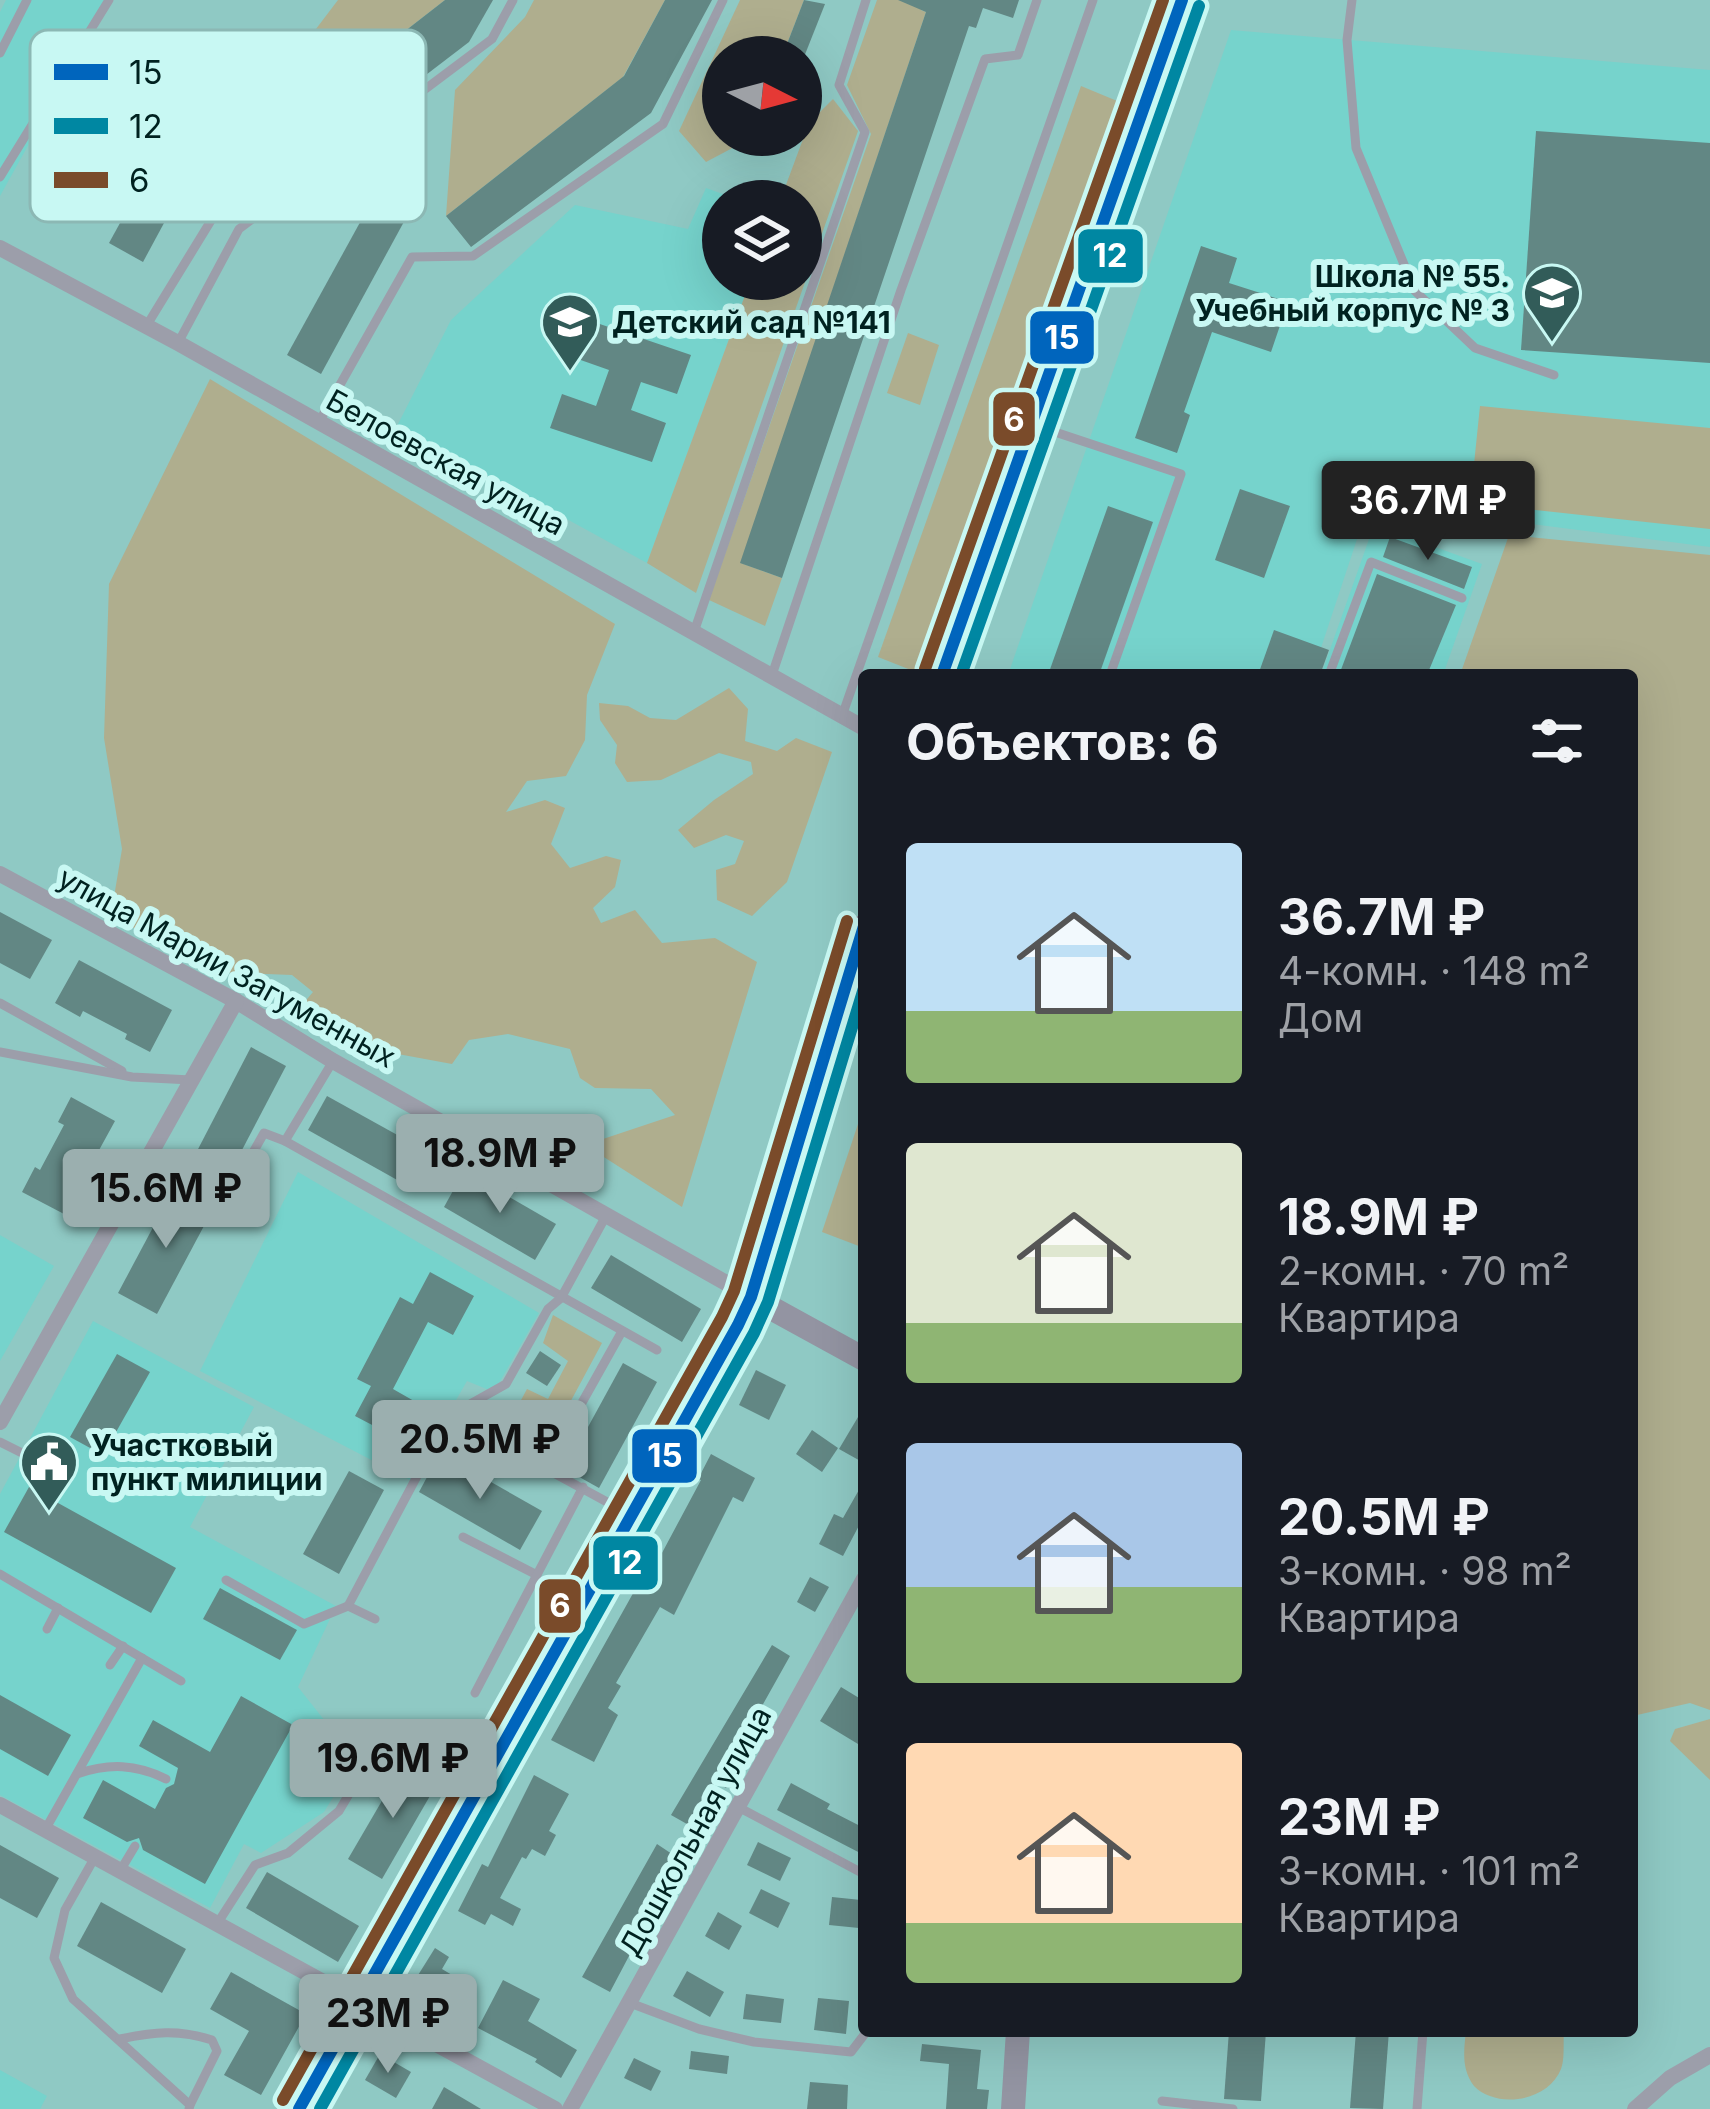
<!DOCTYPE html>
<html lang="ru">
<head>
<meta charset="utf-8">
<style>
	body { margin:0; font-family:Inter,sans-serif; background:#242831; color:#f1f3f6; height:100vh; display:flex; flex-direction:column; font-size:45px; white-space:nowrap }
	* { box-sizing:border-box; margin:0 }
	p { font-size:39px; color:#9ea1a6 }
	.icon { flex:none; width:66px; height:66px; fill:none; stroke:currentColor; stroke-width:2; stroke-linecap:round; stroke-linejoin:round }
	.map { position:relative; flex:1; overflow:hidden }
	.drawer { position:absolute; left:858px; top:669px; width:780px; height:1368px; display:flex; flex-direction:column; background:#171b24; border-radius:12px; box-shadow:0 12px 48px #0002 }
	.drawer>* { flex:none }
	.needle { width:78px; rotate:96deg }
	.fabs { position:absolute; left:702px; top:36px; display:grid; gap:24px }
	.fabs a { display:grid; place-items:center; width:120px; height:120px; border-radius:50%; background:#171b24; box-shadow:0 12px 48px #0002; font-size:60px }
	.price { position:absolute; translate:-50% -102px; padding:0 27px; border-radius:12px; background:#9bafaf; color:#111; font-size:39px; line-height:78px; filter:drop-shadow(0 3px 6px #0008) }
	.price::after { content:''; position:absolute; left:50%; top:72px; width:36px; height:27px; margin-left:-18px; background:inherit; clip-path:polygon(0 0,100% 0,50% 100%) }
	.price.active { background:#222; color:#fff }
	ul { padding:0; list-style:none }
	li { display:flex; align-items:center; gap:36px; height:300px; padding:0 48px }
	li span { display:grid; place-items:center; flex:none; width:336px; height:240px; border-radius:12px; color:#555 }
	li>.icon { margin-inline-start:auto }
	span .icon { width:144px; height:144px; fill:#fffc; stroke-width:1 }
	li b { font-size:51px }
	h2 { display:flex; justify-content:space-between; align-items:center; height:144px; padding:0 48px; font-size:51px }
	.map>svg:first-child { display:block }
</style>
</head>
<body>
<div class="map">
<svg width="1710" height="2109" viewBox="0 0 1710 2109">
	<rect width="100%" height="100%" fill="#8fc9c4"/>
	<g fill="#76d3cc">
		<polygon points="6,0 109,0 0,196 0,12"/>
		<polygon points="1231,30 1710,70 1710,547 1369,503 1312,675 1008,675"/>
		<polygon points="706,188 742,201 723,201 723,279 751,279 647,563 397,426 451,320 575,205 688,229"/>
		<polygon points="1374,525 1482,564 1443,675 1321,675"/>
		<polygon points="298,1172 539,1313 494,1392 467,1381 410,1480 200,1371"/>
		<polygon points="0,1235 54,1266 0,1361"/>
		<polygon points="93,1321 254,1407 190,1527 336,1606 298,1687 356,1760 324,1812 261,1853 244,1844 210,1908 0,1795 0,1494"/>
		<polygon points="0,2070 47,2096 40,2109 0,2109"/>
	</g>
	<g fill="#afae8e">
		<polygon points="338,0 445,0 274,133 256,108"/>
		<polygon points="534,0 665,0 623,77 446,216 455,90 525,17"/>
		<polygon points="740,0 804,0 782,57 723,57 723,135 757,135 706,162 679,131"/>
		<polygon points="877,0 925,0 921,10 926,12 741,563 782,578 765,626 709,600 871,134 847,85"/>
		<polygon points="1081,86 1122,103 921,674 878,657"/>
		<polygon points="833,99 858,131 696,593 647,563 751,279 801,279 801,201 780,201 809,123"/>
		<polygon points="908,333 939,345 920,405 887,393"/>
		<polygon points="210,379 615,624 587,695 585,740 566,776 527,781 506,812 545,800 565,808 551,844 570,868 606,856 621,860 615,887 593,908 601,923 635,910 662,943 715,938 757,962 682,1207 585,1145 675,1115 651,1089 595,1088 580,1078 570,1049 508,1034 469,1040 452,1064 349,1045 292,1017 313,992 292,975 211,972 111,915 122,849 104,738 109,584"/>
		<polygon points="1480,406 1710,428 1710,529 1470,503"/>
		<polygon points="1509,535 1710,555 1710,1710 1690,1703 1637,1715 1632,1708 1632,675 1460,675"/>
		<polygon points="729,688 748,709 745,741 777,751 796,738 832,752 787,882 752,916 717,900 716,870 735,864 744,841 726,835 694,848 678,830 714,800 753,774 751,762 719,753 661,780 627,782 615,763 617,745 600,720 599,703 628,706 650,718 676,720"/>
		<polygon points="864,1106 864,1248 822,1232"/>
		<polygon points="553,1315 602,1343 545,1449 506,1428 527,1389 548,1399 568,1361 543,1343"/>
		<polygon points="1710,1719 1710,1780 1670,1741 1675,1729"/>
		<path d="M1466,2031h98c-1,11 1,28 -3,38 -13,33 -65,40 -87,17 -13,-17 -10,-36 -8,-55z"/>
	</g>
	<g fill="#628784">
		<polygon points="445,0 493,0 469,42 303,169 274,133"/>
		<polygon points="665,0 712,0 651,113 471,247 446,216 624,76"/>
		<polygon points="804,0 825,4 804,57 782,57"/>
		<polygon points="898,0 1019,0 1013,18 983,8 976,28 969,26 782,578 740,563 926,12"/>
		<polygon points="207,65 239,84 143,262 109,243"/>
		<polygon points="1536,131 1710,143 1710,363 1521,350"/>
		<polygon points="385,177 418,196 321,374 287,355"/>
		<polygon points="1201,246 1237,258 1229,283 1288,302 1271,352 1212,332 1184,412 1190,415 1177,453 1135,438"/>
		<polygon points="588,320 691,355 677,394 641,382 631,410 666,423 652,462 550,428 562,394 596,406 609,370 575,358"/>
		<polygon points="1240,489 1290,506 1264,578 1215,560"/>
		<polygon points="1108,506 1153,522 1099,675 1048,675"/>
		<polygon points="1390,537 1472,567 1464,589 1383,557"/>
		<polygon points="1377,574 1456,605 1427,675 1339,675"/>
		<polygon points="1274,630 1329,650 1320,675 1258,675"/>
		<polygon points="0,912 52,940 30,979 0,963"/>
		<polygon points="79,960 172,1010 150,1052 125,1039 127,1034 83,1011 80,1017 55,1003"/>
		<polygon points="251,1047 286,1066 231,1171 196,1153"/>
		<polygon points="327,1096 419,1147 399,1181 308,1130"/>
		<polygon points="71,1097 115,1121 64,1214 22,1192 35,1167 40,1170 64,1125 58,1122"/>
		<polygon points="464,1171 556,1224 535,1260 444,1207"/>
		<polygon points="174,1188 213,1209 157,1314 118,1293"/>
		<polygon points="611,1255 701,1309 682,1342 591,1288"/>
		<polygon points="430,1272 474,1296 453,1335 428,1322 393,1389 414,1401 395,1437 355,1416 371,1386 357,1379 400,1297 413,1304"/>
		<polygon points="540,1351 561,1365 547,1386 526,1373"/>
		<polygon points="117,1354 150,1372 103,1455 70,1437"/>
		<polygon points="623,1363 657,1382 599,1488 565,1469"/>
		<polygon points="756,1370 786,1385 769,1420 739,1405"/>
		<polygon points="864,1407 864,1463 839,1449"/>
		<polygon points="812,1430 838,1448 822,1472 796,1454"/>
		<polygon points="440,1453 542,1511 520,1550 419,1492"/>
		<polygon points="711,1454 755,1478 743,1502 733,1497 674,1615 660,1607 616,1683 621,1686 608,1708 618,1715 594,1762 551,1740 650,1563 655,1566 701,1480 698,1479"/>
		<polygon points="349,1471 384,1490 339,1574 303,1554"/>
		<polygon points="864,1481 864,1516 843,1556 819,1544 834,1514 843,1518"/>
		<polygon points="29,1487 176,1568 151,1613 4,1532"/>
		<polygon points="810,1577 829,1587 815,1612 797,1602"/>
		<polygon points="220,1588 297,1630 280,1660 203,1619"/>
		<polygon points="772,1645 790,1656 758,1713 769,1720 726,1788 717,1782 694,1828 671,1815"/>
		<polygon points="841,1687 864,1701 864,1734 858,1744 820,1721"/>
		<polygon points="0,1695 71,1735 48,1776 0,1749"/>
		<polygon points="241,1696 293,1725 205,1884 143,1850 139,1838 127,1842 83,1818 103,1780 155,1809 166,1788 174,1784 178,1768 139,1746 153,1720 210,1752"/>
		<polygon points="404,1763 438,1782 382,1879 348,1859"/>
		<polygon points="534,1775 569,1794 549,1831 556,1835 545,1856 532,1849 526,1859 522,1857 500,1898 521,1909 513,1926 491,1914 485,1925 458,1911 482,1864 488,1867"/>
		<polygon points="791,1783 830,1804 827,1809 864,1828 864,1855 777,1810"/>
		<polygon points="758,1842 791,1858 780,1881 747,1865"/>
		<polygon points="657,1844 678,1858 651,1900 657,1903 610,1992 582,1977"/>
		<polygon points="0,1845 59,1878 37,1918 0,1898"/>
		<polygon points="267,1872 359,1926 338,1962 246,1908"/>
		<polygon points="761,1889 790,1903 778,1928 749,1913"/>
		<polygon points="832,1897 861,1900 859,1928 829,1925"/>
		<polygon points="101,1902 186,1949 162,1993 77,1946"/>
		<polygon points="718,1912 742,1926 729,1950 705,1936"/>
		<polygon points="435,1948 449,1957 442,1969 462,1981 445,2010 410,1988"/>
		<polygon points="687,1971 724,1992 710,2017 673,1996"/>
		<polygon points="231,1972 306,2014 261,2095 224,2075 249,2031 210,2009"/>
		<polygon points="503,1980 540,1999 528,2021 577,2050 561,2078 535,2062 537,2059 478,2028"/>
		<polygon points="746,1994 784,1999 781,2023 743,2019"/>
		<polygon points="818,1998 849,2001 846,2034 814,2030"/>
		<polygon points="1229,2031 1266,2031 1261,2101 1224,2099"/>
		<polygon points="1356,2031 1389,2031 1383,2109 1350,2108"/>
		<polygon points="922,2044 981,2050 977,2089 989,2090 987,2109 946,2109 949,2064 920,2061"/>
		<polygon points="691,2051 729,2056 727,2074 689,2069"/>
		<polygon points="380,2054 411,2072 396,2098 365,2080"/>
		<polygon points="634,2058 661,2071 651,2091 624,2078"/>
		<polygon points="810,2082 848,2085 847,2109 807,2109"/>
		<polygon points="444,2087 481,2109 432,2109"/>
	</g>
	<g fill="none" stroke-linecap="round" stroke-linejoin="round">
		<g stroke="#9c9eaa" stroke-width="9">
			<polyline points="1352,0 1347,40 1356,148 1415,291 1475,348 1554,375"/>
			<polyline points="0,53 27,0"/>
			<polyline points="0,177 109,0"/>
			<polyline points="147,325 234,183 302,183"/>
			<polyline points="178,343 239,229 492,39 513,0"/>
			<polyline points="319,422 412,257 473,256 663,124 723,0"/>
			<polyline points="1034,425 1181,474 1110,675"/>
			<polyline points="694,632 865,132 839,85 866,0"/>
			<polyline points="772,675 901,290 985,59 1018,55 1037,0"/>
			<polyline points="1329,675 1371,562 1462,598"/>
			<polyline points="842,716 1093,0"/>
			<polyline points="0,1003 122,1071"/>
			<polyline points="0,1052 132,1077 191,1080"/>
			<polyline points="285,1141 657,1350"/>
			<polyline points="242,1172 264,1133 285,1141 333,1061"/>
			<polyline points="449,1416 506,1384 548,1309 561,1298 607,1214"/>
			<polyline points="0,1442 48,1466"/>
			<polyline points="546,1467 621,1333"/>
			<polyline points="463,1537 537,1575"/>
			<polyline points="0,1574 181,1681"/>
			<polyline points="226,1580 304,1624 348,1606"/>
			<polyline points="375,1619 348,1606 449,1416 631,1515"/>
			<polyline points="47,1629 58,1608"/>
			<polyline points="110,1665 123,1646"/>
			<polyline points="475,1693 583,1487"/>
			<path d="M77,1774c32,-11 59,-10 89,5"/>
			<polyline points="740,1808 864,1874"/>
			<polyline points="45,1830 142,1658"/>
			<polyline points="95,1857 65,1910 54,1958 73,1999 190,2105 189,2109"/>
			<polyline points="120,1871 135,1846"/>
			<polyline points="217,1924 255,1865 288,1853 339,1811 368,1762 400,1749 427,1749 484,1778"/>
			<polyline points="630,2003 699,2029 754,2042 851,2052 867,2031"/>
			<path d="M120,2039c34,-7 58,-10 92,1l5,11 -27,54"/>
			<polyline points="1162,2101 1233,2109"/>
			<polyline points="1417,2109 1423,2031"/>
		</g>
		<g stroke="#9c9eaa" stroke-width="16">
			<polyline points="0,248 178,343 864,728"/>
			<polyline points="0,874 236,1001 333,1061 751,1297"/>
			<polyline points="0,1422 236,1001"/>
			<polyline points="0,1805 555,2109"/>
			<polyline points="570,2109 864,1579"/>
			<polyline points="1635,2109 1670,2078 1710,2055"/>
		</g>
		<g stroke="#9394a2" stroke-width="24">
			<polyline points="942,675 1182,0"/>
			<polyline points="751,1297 864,1359"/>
			<polyline points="299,2109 738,1325 751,1297 864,926"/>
			<polyline points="1013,2109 1018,2031"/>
		</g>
		<defs>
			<g id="bus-1">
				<polyline points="942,675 1182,0"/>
				<polyline points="299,2109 738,1325 751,1297 864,926"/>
			</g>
			<g id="bus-2">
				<polyline points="961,675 1199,6"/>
				<polyline points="320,2109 754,1333 768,1302 864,988"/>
			</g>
			<g id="bus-3">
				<polyline points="925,669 1163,0"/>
				<polyline points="283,2100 722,1317 734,1291 847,921"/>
			</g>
		</defs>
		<use href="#bus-1" stroke="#c8f8f3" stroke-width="21"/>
		<use href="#bus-2" stroke="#c8f8f3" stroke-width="21"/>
		<use href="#bus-3" stroke="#c8f8f3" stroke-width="21"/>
		<use href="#bus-1" stroke="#0065bd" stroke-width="12"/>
		<use href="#bus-2" stroke="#0087a2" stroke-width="12"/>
		<use href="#bus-3" stroke="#7a4b2a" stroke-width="12"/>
	</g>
	<defs>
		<symbol id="school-pin" viewBox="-11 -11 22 30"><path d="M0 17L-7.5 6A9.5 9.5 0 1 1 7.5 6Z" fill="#325c59" stroke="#c8f8f3"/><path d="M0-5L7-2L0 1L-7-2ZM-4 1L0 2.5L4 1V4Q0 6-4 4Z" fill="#fff"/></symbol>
		<symbol id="civic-pin" viewBox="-11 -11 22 30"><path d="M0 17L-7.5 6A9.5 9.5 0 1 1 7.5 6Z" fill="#325c59" stroke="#c8f8f3"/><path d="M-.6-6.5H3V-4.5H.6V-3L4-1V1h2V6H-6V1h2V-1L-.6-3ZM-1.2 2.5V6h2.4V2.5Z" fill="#fff"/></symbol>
	</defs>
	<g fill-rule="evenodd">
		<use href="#school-pin" x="1519" y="260" width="66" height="90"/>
		<use href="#school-pin" x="537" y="289" width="66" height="90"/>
		<use href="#civic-pin" x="16" y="1429" width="66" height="90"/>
	</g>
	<g text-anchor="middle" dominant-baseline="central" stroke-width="12" stroke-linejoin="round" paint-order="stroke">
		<g font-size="30" font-weight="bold" fill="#002220" stroke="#c8f8f3" text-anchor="start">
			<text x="1510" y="276" text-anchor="end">Школа № 55.<tspan x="1510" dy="34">Учебный корпус № 3</tspan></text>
			<text x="612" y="322">Детский сад №141</text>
			<text x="91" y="1445">Участковый<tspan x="91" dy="34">пункт милиции</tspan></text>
		</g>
		<g font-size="30" fill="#002220" stroke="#c8f8f3">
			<text transform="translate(446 462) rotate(29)">Белоевская улица</text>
			<text transform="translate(227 967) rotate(29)">улица Марии Загуменных</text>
			<text transform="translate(695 1831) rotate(-61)">Дошкольная улица</text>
		</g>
	</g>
	<rect x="30" y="30" width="396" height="192" rx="18" fill="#c8f8f3" stroke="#8cb8b4" stroke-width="3"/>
	<rect x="54" y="64" width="54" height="16" fill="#0065bd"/>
	<rect x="54" y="118" width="54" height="16" fill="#0087a2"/>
	<rect x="54" y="172" width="54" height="16" fill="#7a4b2a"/>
	<g font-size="33" fill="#002220">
		<text x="129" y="84">15</text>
		<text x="129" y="138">12</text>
		<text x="129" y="192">6</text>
	</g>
	<g stroke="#c8f8f3" stroke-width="4.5">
		<rect x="1076" y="227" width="69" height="58" rx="12" fill="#0087a2"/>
		<rect x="1028" y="309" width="68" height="57" rx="12" fill="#0065bd"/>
		<rect x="991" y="390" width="46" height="58" rx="12" fill="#7a4b2a"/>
		<rect x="630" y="1427" width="69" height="58" rx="12" fill="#0065bd"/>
		<rect x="591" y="1534" width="69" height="58" rx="12" fill="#0087a2"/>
		<rect x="537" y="1577" width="46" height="58" rx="12" fill="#7a4b2a"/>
	</g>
	<g font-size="33" text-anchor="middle" font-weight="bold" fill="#fff">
		<text x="1110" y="267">12</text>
		<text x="1062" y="349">15</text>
		<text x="1014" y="431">6</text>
		<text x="665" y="1467">15</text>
		<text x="625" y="1574">12</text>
		<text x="560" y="1617">6</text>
	</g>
</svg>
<div class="fabs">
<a><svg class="needle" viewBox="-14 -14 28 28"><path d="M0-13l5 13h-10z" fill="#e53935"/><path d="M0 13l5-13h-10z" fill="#9ea1a6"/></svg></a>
<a><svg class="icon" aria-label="layers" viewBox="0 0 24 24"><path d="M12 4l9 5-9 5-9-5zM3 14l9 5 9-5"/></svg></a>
</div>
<b class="price active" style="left:1428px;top:563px">36.7M ₽</b>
<b class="price" style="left:500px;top:1216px">18.9M ₽</b>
<b class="price" style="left:166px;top:1251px">15.6M ₽</b>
<b class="price" style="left:480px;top:1502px">20.5M ₽</b>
<b class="price" style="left:393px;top:1821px">19.6M ₽</b>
<b class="price" style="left:388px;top:2076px">23M ₽</b>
<section class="drawer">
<h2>Объектов: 6<svg class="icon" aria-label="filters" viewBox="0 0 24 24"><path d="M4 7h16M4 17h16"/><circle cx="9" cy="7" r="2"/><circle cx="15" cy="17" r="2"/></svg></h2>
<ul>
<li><span style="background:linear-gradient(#bfe0f5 70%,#8fb573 0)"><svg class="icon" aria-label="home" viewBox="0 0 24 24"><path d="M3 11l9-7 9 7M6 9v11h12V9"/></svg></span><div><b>36.7M ₽</b><p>4-комн. · 148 m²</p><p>Дом</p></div></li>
<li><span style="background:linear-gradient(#dfe7d0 75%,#8fb573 0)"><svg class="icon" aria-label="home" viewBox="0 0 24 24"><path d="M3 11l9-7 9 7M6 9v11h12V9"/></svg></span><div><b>18.9M ₽</b><p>2-комн. · 70 m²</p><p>Квартира</p></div></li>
<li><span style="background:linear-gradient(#a9c7e8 60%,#8fb573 0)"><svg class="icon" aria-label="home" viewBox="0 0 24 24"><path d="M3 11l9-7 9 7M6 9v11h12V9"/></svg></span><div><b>20.5M ₽</b><p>3-комн. · 98 m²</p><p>Квартира</p></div></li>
<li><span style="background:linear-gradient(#ffd9b3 75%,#8fb573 0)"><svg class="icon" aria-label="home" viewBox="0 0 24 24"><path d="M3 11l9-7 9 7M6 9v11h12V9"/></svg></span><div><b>23M ₽</b><p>3-комн. · 101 m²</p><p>Квартира</p></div></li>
</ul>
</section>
</div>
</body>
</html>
